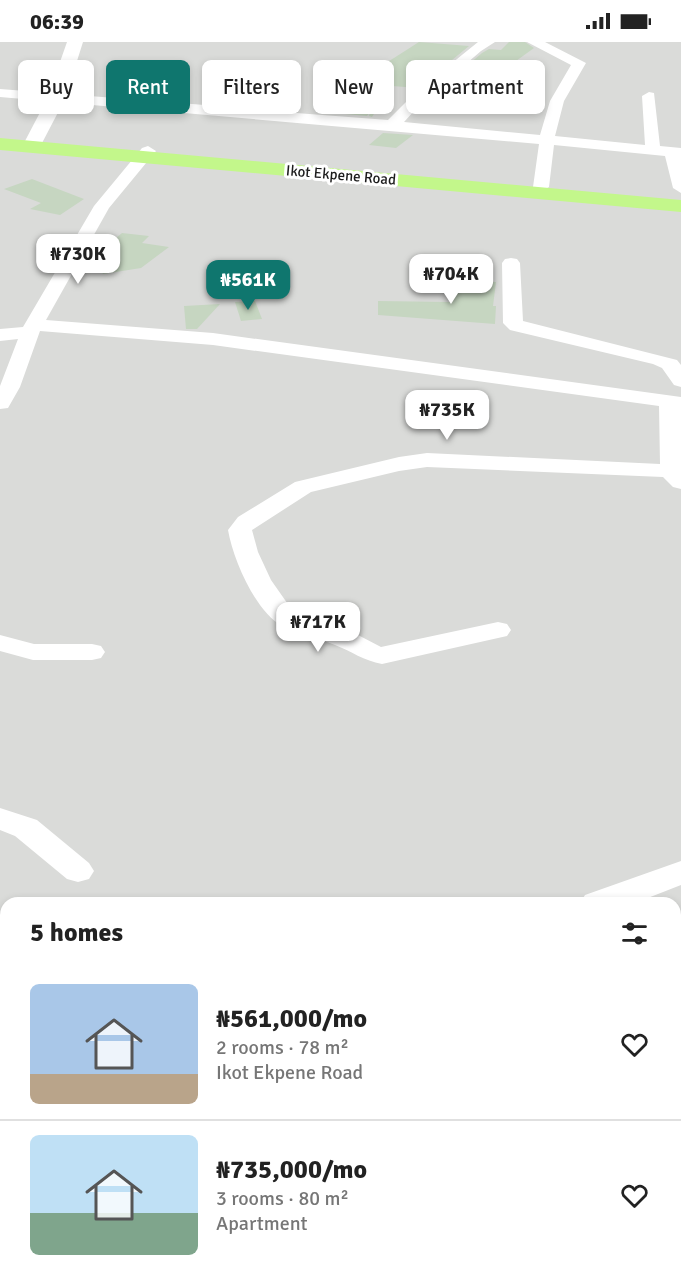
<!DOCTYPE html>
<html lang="en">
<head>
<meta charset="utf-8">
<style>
	body { margin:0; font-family:Signika,sans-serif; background:#f2f2f2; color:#222; height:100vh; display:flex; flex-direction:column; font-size:22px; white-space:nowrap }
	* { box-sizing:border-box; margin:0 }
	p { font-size:20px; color:#767676 }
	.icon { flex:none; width:33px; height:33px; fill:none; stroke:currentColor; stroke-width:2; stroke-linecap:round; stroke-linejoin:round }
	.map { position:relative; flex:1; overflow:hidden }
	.sheet { position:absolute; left:0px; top:855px; width:681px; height:384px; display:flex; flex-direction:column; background:#fff; border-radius:18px 18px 0 0; box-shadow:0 3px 9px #0003 }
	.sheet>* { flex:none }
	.guide { position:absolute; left:18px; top:18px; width:645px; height:54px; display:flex; gap:12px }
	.price { position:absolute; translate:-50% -51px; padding:0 14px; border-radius:12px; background:#fff; color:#222; font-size:20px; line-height:39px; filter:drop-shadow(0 2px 3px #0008) }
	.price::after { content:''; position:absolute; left:50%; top:36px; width:18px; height:14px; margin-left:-9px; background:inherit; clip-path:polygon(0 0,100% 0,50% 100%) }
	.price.on { background:#0f766e; color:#fff }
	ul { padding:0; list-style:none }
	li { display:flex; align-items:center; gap:18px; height:150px; padding:0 30px }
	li+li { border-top:2px solid #e0e0e0 }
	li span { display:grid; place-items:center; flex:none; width:168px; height:120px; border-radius:9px; color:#555 }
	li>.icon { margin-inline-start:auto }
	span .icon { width:72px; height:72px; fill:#fffc; stroke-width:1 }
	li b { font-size:26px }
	h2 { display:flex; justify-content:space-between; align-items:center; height:72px; padding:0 30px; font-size:26px }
	.tag { padding:0 21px; border-radius:9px; background:#fff; box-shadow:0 3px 9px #0003; font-size:21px; line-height:54px }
	.tag.on { background:#0f766e; color:#fff }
	.status { display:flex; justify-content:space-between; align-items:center; height:42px; padding:0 30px; background:#fff; direction:ltr }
	.status svg { height:16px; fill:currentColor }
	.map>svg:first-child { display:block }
</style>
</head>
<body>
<div class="status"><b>06:39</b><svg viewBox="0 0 49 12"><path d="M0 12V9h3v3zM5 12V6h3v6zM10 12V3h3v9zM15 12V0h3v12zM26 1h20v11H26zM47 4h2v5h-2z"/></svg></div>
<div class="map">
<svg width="681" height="1239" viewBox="0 0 681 1239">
	<rect width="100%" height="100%" fill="#e1efe1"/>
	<path fill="#dadbd9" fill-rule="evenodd" d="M0,0h681v1239h-681zM6,861h669v372h-669z"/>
	<g fill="#c6d6c1">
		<polygon points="419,0 469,4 418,46 392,44 372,75 369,74 370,70 367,74 345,72 347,70 340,69 359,45 377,42 383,23"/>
		<polygon points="509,0 525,0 534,6 484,42 480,42 484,70 457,68 459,46 462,43 443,44 482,11 489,7 501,8"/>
		<polygon points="383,91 413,93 396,106 369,103"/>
		<polygon points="32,137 84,157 60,173 30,167 41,161 4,147"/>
		<polygon points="122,191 149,194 142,201 169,205 141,226 103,232 94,215"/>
		<polygon points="459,238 496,240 493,264 496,264 495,282 378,273 378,259 450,260"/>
		<polygon points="255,259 262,277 241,279 235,260"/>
		<polygon points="220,262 197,287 186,287 184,264"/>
	</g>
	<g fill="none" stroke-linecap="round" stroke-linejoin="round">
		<g fill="#fff" fill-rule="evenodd">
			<polygon points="478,0 495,0 481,9 425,57 404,80 540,93 550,59 571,23 527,0 545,0 586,21 564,59 555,94 645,103 642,54 649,50 654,51 660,104 681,106 681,151 673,146 665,114 554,103 549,145 541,150 533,145 539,102 0,55 0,47 256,67 279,38 284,37 291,41 270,69 388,78 415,51"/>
			<path d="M148,104l8,5 -47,57 -63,112 167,13 468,64v92l-8,-2 -10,-10 -236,-10 -28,4 -88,21 -59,38 6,22 13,28 21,30 15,8 51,17 23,12 117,-25 9,2 4,6 -4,6 -125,28c-18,-3 -31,-13 -47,-19 -17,-7 -37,-10 -53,-19 -27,-15 -49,-67 -54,-96l10,-13 57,-35 104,-25 28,-4 233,11 -1,-58 -446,-61 -173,-14 -20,56 -12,21 -8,1v-23l18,-47 -18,2v-12l23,-2 71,-121 48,-58z"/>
			<polygon points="511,216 517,217 520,221 523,279 677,318 681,323 681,345 674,343 662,326 653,322 510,288 503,281 502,221 505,217"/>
			<polygon points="0,593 34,602 92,602 101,604 105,610 101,616 92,618 33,618 0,609"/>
			<polygon points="0,766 37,778 89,821 94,829 89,837 78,840 67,837 15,794 0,788"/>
			<polygon points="681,819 681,843 635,861 580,861 585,853"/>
		</g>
		<polygon fill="#fff" fill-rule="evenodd" points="67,0 83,0 65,57 41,103 27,103 25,99 47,57"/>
		<polygon fill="#c3f78b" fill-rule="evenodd" points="0,96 681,158 681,170 0,108"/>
	</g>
	<g text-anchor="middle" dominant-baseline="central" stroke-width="6" stroke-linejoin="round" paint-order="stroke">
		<g font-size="15" fill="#1c1c1c" stroke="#fff">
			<text transform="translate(341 133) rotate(5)">Ikot Ekpene Road</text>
		</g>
	</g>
</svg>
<b class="price" style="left:78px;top:243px">₦730K</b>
<b class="price" style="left:451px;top:263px">₦704K</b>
<b class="price on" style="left:248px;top:269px">₦561K</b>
<b class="price" style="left:447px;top:399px">₦735K</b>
<b class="price" style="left:318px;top:611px">₦717K</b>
<div class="guide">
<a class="tag">Buy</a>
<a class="tag on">Rent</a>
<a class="tag">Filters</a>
<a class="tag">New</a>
<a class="tag">Apartment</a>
</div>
<section class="sheet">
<h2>5 homes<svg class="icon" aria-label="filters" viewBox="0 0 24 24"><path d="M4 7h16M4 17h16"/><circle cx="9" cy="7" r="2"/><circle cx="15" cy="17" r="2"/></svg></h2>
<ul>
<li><span style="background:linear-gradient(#a9c7e8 75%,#b9a48a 0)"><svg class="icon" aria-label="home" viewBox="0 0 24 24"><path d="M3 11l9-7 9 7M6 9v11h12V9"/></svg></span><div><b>₦561,000/mo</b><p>2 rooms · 78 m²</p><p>Ikot Ekpene Road</p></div><svg class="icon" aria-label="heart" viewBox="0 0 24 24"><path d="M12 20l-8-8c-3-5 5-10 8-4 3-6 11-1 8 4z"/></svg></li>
<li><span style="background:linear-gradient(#bfe0f5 65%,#7fa58c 0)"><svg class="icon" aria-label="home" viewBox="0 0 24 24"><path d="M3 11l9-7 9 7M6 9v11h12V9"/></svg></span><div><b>₦735,000/mo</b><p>3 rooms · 80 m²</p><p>Apartment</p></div><svg class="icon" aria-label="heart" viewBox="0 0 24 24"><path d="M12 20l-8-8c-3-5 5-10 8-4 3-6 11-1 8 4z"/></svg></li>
</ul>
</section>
</div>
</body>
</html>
